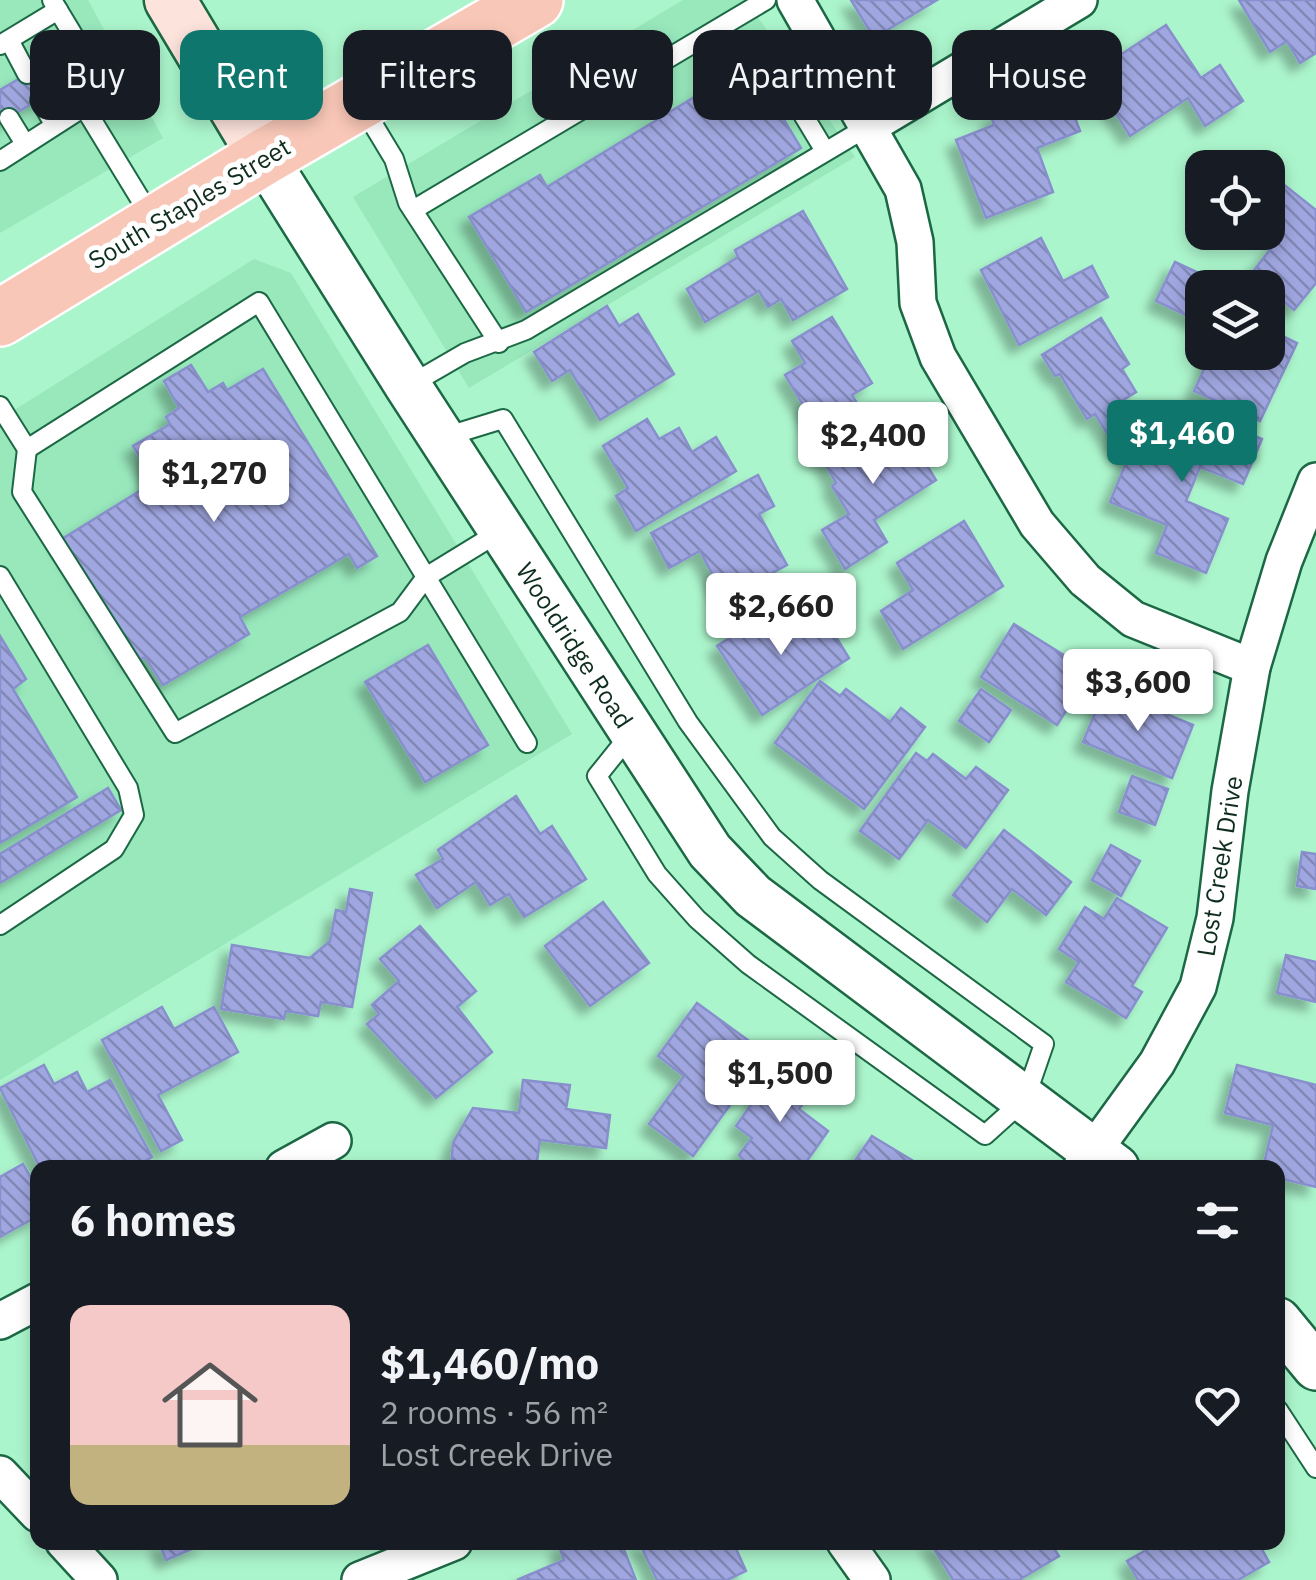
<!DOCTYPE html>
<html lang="en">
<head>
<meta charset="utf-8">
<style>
	body { margin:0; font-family:"IBM Plex Sans",sans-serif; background:#242831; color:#f1f3f6; height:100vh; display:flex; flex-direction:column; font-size:38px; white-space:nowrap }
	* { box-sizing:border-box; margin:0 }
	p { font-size:32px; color:#9ea1a6 }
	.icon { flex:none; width:55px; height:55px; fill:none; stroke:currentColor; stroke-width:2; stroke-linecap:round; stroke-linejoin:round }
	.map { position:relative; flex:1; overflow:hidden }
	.sheet { position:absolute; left:30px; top:1160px; width:1255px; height:390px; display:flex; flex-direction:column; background:#171b24; border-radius:20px; box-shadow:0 5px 15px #0003 }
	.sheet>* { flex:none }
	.guide { position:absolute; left:30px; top:30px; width:1258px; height:90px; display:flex; gap:20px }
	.controls { position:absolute; left:1185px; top:150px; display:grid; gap:20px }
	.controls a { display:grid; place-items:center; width:100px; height:100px; border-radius:20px; background:#171b24; box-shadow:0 5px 15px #0003; font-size:50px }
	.price { position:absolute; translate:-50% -85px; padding:0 22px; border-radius:10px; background:#fff; color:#222; font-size:32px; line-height:65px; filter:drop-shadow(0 2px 5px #0008) }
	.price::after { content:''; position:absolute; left:50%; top:60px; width:30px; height:22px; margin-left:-15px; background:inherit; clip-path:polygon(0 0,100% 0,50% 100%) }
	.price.current { background:#0f766e; color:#fff }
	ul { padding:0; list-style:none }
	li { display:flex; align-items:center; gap:30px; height:250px; padding:0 40px }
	li span { display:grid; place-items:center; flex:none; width:280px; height:200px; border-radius:20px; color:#555 }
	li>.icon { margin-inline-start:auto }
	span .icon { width:120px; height:120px; fill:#fffc; stroke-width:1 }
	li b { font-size:42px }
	h2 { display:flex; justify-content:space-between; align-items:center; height:120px; padding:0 40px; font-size:42px }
	.tag { padding:0 35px; border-radius:20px; background:#171b24; box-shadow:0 5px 15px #0003; font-size:35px; line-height:90px }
	.tag.current { background:#0f766e; color:#fff }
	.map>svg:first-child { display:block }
</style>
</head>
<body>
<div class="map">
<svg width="1316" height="1580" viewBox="0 0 1316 1580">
	<defs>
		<pattern id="building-back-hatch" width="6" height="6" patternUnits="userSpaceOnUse" patternTransform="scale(2.5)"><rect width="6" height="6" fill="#a0a7e0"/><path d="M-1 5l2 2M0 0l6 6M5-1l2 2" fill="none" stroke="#8188b5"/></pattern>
		<filter id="shadow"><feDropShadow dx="-9" dy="9" stdDeviation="5" flood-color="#0004"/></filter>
	</defs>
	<rect width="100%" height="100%" fill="#abf5cc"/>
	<g fill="#98e8bc">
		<polygon points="0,0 88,0 163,138 0,233"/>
		<polygon points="683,0 746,0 855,157 469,388 353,197"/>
		<polygon points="254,259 291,273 572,734 0,1080 0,419"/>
	</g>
	<g fill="url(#building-back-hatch)" stroke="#888fcd" stroke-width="2.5" filter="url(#shadow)">
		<polygon points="851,0 937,0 874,38"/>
		<polygon points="1239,0 1316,0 1316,53 1300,63 1287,41 1270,52"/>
		<polygon points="1166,25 1201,78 1220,65 1243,101 1205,126 1188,98 1130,136 1091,74"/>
		<polygon points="61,54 74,78 0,123 0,90"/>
		<polygon points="750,63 801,148 526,312 469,217 540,175 547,187"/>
		<polygon points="1064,88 1080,131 1037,148 1053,192 986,218 956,140 994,125 991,116"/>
		<polygon points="1268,172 1316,210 1316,283 1294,310 1251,274 1280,237 1268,227"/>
		<polygon points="803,211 847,289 793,320 781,299 768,307 759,291 705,322 687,289 738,257 735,250"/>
		<polygon points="1041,238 1063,281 1092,266 1108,297 1019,345 981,270"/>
		<polygon points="1175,262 1218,282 1216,288 1202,288 1202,323 1156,301"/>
		<polygon points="607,306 619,326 638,314 674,374 600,420 570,370 552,381 534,352"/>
		<polygon points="832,317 872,383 852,395 866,418 825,442 785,375 805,363 792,341"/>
		<polygon points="1101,318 1129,364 1122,369 1136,392 1120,402 1138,425 1116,448 1095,414 1087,419 1060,374 1055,376 1042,355"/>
		<polygon points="1268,329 1297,343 1260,421 1194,391 1212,352 1268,352"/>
		<polygon points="191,365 208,392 223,383 227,390 263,369 377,556 357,568 349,554 240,617 249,634 163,685 145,657 135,662 62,539 154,482 133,446 170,424 166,417 179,408 164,381"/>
		<polygon points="896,415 936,480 874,520 887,542 845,569 822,530 849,514 832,486 836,483 823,460"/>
		<polygon points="1144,418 1207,443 1217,421 1262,439 1243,484 1200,467 1186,501 1228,519 1206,573 1156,553 1167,525 1110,502"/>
		<polygon points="647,419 659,439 679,428 692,452 716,437 736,471 636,531 616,496 628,488 603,446"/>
		<polygon points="758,475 774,506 759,514 787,565 725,598 700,551 669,568 651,533"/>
		<polygon points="964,521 1003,586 903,649 881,611 913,590 897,563"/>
		<polygon points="772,611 779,623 795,612 809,634 827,622 849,658 762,715 717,646"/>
		<polygon points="1014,624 1091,672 1057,725 981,677"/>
		<polygon points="0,636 26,679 13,689 77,797 0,843"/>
		<polygon points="428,645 488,745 425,782 365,682"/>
		<polygon points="820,681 840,696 846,689 890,722 901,708 925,727 864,809 775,743"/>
		<polygon points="981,689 1011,710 989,742 959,721"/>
		<polygon points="1105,689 1193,725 1172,778 1083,742"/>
		<polygon points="916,753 927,761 933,754 966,779 976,767 1008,790 966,848 928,820 899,859 860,831"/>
		<polygon points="1132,776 1168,789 1155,825 1119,812"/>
		<polygon points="108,788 121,810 0,883 0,854"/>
		<polygon points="516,796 540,834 552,826 586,879 524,917 509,894 490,905 476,882 437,908 416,875 443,859 438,850"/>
		<polygon points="1004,830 1071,882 1046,915 1012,889 987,922 953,895"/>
		<polygon points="1111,845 1140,861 1121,896 1092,880"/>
		<polygon points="1302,852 1316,854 1316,889 1297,886"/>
		<polygon points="350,889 372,893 352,1007 321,1002 318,1016 286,1011 284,1019 221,1009 232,945 310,958 330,941 336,910 346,912"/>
		<polygon points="1117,898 1167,928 1132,986 1142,992 1126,1018 1066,982 1079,962 1059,949 1085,907 1104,919"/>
		<polygon points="603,902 649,963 590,1006 545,946"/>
		<polygon points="420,926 476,991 457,1007 492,1052 436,1098 367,1024 379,1014 372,1005 399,981 380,959"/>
		<polygon points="1286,955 1316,962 1316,1002 1277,993"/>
		<polygon points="697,1003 767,1054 693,1156 649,1124 684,1076 658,1056"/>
		<polygon points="162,1007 174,1029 214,1007 238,1052 158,1095 182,1140 161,1151 102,1040"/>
		<polygon points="44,1065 54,1084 77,1072 87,1092 110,1080 152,1157 133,1168 40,1168 0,1088"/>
		<polygon points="779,1065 812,1090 799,1109 828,1131 802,1168 751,1168 739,1155 752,1138 736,1126"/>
		<polygon points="1237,1065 1316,1085 1316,1187 1278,1178 1278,1168 1263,1168 1273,1125 1225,1113"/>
		<polygon points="523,1080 570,1085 566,1109 610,1115 606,1148 540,1140 536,1168 451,1168 453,1143 473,1108 519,1113"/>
		<polygon points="872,1136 925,1168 850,1168"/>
		<polygon points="23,1164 38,1190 38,1216 0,1237 0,1177"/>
		<polygon points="159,1542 208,1542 166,1560"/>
		<polygon points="567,1542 621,1542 636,1580 517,1580 564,1560 559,1546"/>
		<polygon points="639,1542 733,1542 746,1571 727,1580 657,1580"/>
		<polygon points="930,1542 1050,1542 1059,1556 1019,1580 953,1580"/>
		<polygon points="1160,1542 1258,1542 1269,1562 1238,1580 1138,1580 1127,1561"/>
	</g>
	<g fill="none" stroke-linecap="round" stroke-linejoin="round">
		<defs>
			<g id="service">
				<polyline points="52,0 96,73 84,107 153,220"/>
				<polyline points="9,40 27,74"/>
				<polyline points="0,45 58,10"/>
				<polyline points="778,73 825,151"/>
				<polyline points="40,100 54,124"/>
				<polyline points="362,106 394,159 408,203 499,343"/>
				<polyline points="9,118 25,144"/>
				<polyline points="0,161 84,107"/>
				<polyline points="413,210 766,0"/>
				<polyline points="408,386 465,353 526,330 869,126"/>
				<polyline points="0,406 27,449 259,302 426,577 501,531"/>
				<polyline points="441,438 503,419 688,722 772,837 820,880 1044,1044 1025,1099 985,1135 748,964 697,919 657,874 597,776 630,735"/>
				<polyline points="27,449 22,492 175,733 400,612 426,577 527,743"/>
				<polyline points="0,576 128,788 134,815 114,849 0,925"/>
				<polyline points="1278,1410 1316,1468"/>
			</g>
			<g id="minor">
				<polyline points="795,0 903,189 915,242 918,303 938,357 1037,524 1085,580 1133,619 1252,667"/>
				<polyline points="869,126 1079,0"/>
				<polyline points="284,1168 333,1141"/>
				<polyline points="1081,1168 1157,1063 1198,987 1215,918 1230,791 1252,667 1284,561 1316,481"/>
				<polyline points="0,1321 38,1301"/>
				<polyline points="0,1474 38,1514"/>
				<polyline points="64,1542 99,1580"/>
				<polyline points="845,1542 872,1580"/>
				<polyline points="360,1580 454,1542"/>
			</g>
			<g id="tertiary">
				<polyline points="264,157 408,386 710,851 753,896 1116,1168"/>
				<polyline points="1278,1321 1316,1367"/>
			</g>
			<polyline id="secondary" points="170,0 264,157"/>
			<polyline id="primary" points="0,318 264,157 535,0"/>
		</defs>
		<use href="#service" stroke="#1c6845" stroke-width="22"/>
		<use href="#minor" stroke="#1c6845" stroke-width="40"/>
		<use href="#tertiary" stroke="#1c6845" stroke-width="50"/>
		<use href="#secondary" stroke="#1c6845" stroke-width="55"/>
		<use href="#primary" stroke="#fff" stroke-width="60"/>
		<use href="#service" stroke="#fff" stroke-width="18"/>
		<use href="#minor" stroke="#fff" stroke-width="35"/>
		<use href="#tertiary" stroke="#fff" stroke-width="45"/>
		<use href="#secondary" stroke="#fce3db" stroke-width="50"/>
		<use href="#primary" stroke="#f8c7b7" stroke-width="55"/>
	</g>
	<g text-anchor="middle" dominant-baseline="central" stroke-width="10" stroke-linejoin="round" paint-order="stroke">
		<g font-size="25" fill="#0f2d1e" stroke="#fff">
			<text transform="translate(189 203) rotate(-31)">South Staples Street</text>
			<text transform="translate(575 645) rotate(57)">Wooldridge Road</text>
			<text transform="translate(1219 866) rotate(-81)">Lost Creek Drive</text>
		</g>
	</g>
</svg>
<div class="controls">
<a><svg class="icon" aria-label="locate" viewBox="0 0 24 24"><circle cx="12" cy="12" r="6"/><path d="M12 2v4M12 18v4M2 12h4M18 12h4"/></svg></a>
<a><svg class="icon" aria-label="layers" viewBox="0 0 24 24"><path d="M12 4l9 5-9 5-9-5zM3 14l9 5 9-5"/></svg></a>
</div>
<b class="price current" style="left:1182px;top:485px">$1,460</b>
<b class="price" style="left:873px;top:487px">$2,400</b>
<b class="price" style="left:214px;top:525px">$1,270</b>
<b class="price" style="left:781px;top:658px">$2,660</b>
<b class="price" style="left:1138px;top:734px">$3,600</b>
<b class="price" style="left:780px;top:1125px">$1,500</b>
<div class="guide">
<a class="tag">Buy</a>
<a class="tag current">Rent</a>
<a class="tag">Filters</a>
<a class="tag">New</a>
<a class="tag">Apartment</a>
<a class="tag">House</a>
</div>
<section class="sheet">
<h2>6 homes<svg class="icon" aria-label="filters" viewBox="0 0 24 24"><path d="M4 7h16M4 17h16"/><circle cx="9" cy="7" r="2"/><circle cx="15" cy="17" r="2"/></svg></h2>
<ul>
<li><span style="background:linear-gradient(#f6c9c9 70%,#c2b280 0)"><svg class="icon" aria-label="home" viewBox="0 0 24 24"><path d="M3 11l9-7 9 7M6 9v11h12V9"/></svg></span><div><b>$1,460/mo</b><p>2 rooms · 56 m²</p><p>Lost Creek Drive</p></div><svg class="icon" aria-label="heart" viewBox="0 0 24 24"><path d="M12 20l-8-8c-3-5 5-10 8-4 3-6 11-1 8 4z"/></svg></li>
</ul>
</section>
</div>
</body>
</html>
